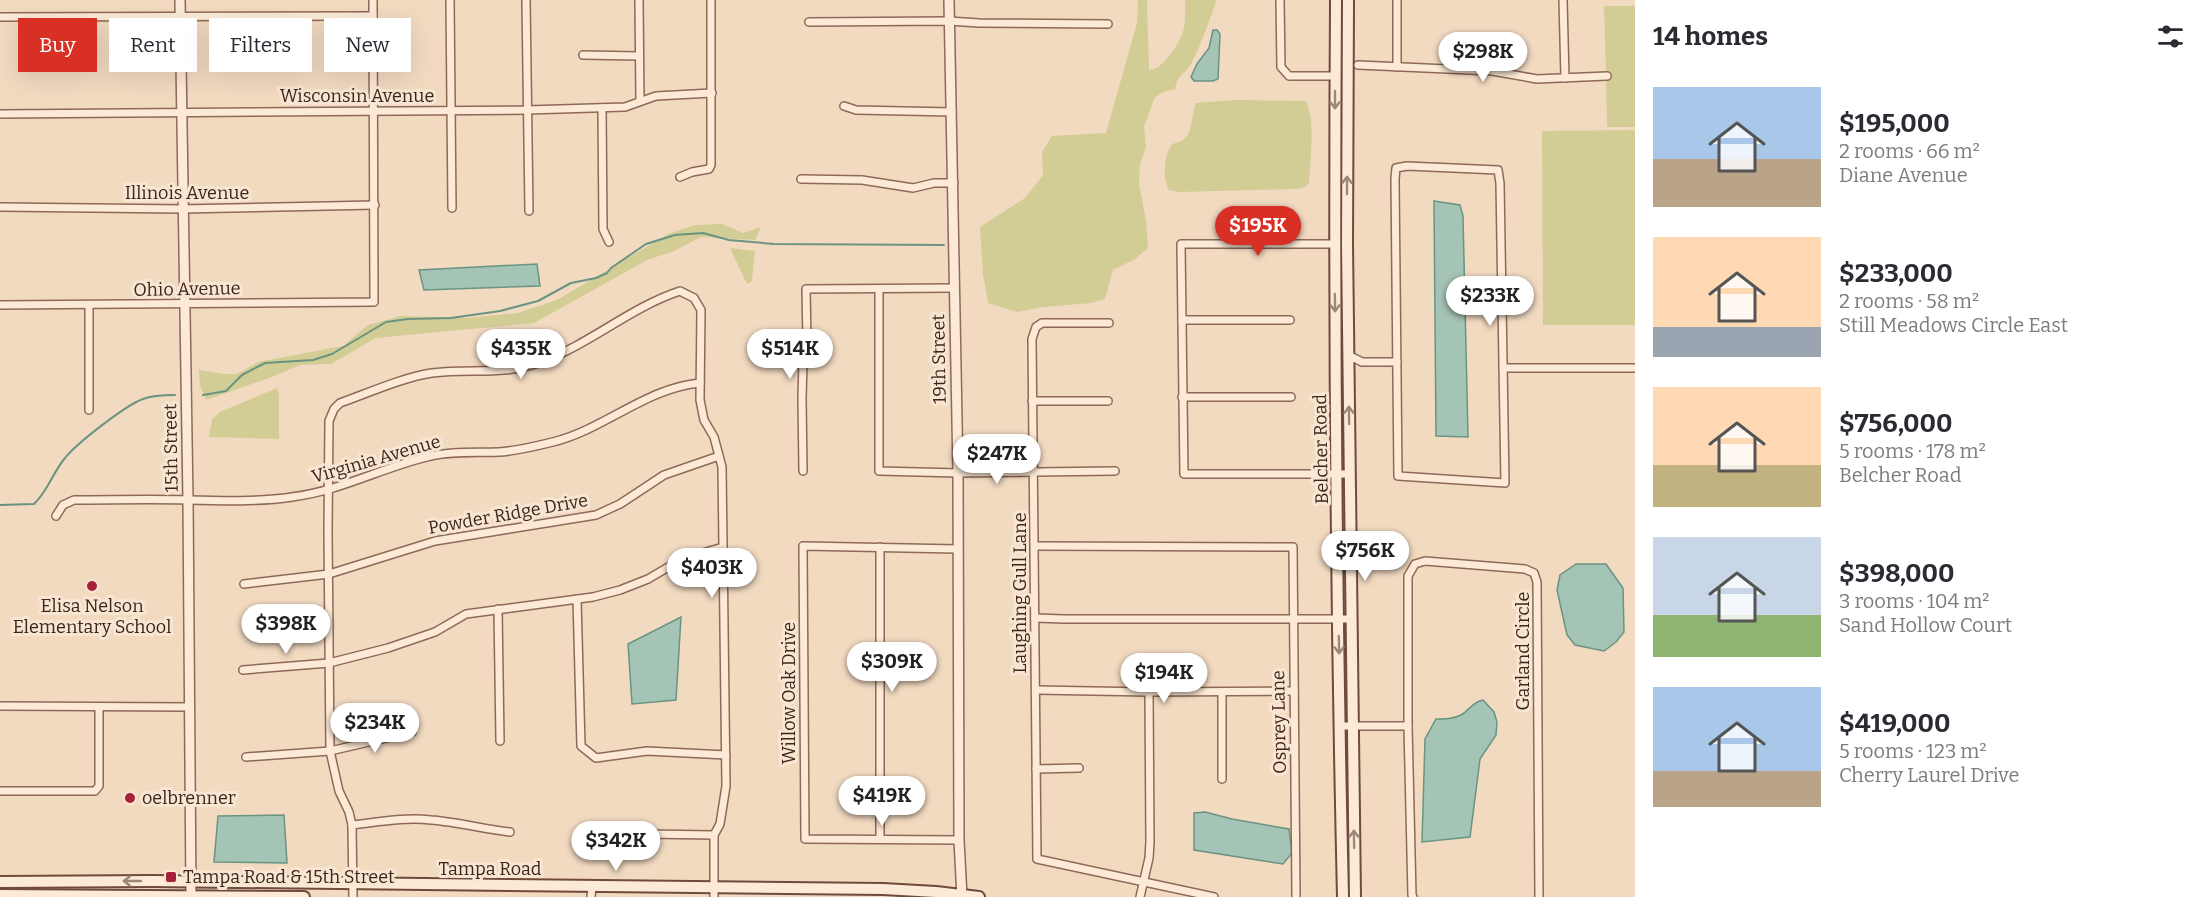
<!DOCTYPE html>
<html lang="en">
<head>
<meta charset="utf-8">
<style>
	body { margin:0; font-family:Bitter,serif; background:#f2f2f3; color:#2b2b33; height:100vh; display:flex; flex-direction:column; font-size:22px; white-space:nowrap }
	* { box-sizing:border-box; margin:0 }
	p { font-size:20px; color:#7c7c81 }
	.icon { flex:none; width:33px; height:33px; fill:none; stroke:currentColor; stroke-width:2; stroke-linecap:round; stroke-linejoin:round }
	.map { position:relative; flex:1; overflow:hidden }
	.sheet { display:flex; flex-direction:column; background:#fff; width:570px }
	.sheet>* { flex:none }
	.guide { position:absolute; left:18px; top:18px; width:570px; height:54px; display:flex; gap:12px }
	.price { position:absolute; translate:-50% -51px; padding:0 14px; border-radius:21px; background:#fff; color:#222; font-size:20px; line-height:39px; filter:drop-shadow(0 2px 3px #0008) }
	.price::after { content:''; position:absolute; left:50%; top:36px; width:18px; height:14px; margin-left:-9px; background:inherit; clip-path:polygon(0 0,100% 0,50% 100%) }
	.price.current { background:#d93025; color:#fff }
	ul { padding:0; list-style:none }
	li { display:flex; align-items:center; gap:18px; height:150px; padding:0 18px }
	li span { display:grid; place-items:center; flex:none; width:168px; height:120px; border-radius:0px; color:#555 }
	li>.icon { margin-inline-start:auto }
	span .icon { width:72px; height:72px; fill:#fffc; stroke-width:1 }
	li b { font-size:26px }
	h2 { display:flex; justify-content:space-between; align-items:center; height:72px; padding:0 18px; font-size:26px }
	.tag { padding:0 21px; border-radius:0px; background:#fff; box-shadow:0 6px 24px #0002; font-size:21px; line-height:54px }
	.tag.current { background:#d93025; color:#fff }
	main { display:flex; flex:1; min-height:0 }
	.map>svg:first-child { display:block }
</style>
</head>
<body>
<main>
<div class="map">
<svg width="1635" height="897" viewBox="0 0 1635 897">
	<rect width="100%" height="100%" fill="#f2dac1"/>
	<g fill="#d2cd94">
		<path d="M1138,0h9l2,70c9,-1 13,-6 19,-13 17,-21 18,-30 17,-57h32c-8,21 -15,42 -25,62 -6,13 -13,9 -17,27l-11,3 -9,5 -11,29 2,21 -6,17 -1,20 7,37 2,27 -13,11 -22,11 -8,29 -14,4 -48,4 -26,5 -29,-9 -5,-29 -3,-47 45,-29 18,-23 -1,-23 10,-16 54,-3 31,-110z"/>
		<polygon points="1604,6 1635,6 1635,127 1607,127 1606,80 1610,79 1610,72 1606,72"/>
		<path d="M1234,100l72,1c10,25 4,56 3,82l-6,5 -9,1 -114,3 -11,-2c-7,-11 -5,-36 3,-46 24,-4 17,-24 24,-41z"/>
		<polygon points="1635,130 1635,325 1543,325 1542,131"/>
		<polygon points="722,224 743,233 761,227 755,240 701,237 674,251 647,260 534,323 376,338 331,364 300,365 269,378 206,400 200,385 199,370 223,374 237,374 258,362 343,346 368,325 401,316 467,318 518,313 557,300 668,234 695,225"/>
		<polygon points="730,248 755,251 752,281 747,284"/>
		<polygon points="277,388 279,395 279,439 209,437 212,419 220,412"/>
	</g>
	<g fill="#a4c4b5" stroke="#6a9481" stroke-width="1.5">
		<polygon points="1213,30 1217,30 1220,34 1218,79 1213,81 1194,81 1191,77 1197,64 1209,48"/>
		<polygon points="1434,201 1460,205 1463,216 1468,437 1436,436"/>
		<polygon points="537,264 540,286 424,290 419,270"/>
		<polygon points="1576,564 1606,564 1623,588 1624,632 1616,642 1604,651 1575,645 1567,635 1557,590 1560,575"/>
		<polygon points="681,617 676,700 632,704 628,644"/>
		<path d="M1483,700l11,12 3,10 -1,13 -16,24 -10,78 -48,5 3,-103 11,-20c9,0 17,0 25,-4 9,-5 11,-13 22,-15z"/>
		<polygon points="1205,812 1232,819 1289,829 1292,853 1283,864 1194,850 1194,813"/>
		<polygon points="284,815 287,863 214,862 218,816"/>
	</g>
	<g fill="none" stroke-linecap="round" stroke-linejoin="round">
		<g stroke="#6a9481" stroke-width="2">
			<polyline points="203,395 226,391 242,375 265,363 313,360 332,354 386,322 408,319 451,318 500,311 538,301 571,283 596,278 607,273 611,268 646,244 675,235 703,233 729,240 774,244 944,245"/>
			<path d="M0,505l34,-1c14,-13 19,-32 31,-46 12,-15 61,-53 78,-59 10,-4 21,-4 32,-4"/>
		</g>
		<defs>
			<g id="minor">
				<polyline points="450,0 452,208"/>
				<polyline points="526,0 529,211"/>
				<polyline points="639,0 640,101"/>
				<polyline points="1280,0 1281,67 1289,76 1335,76"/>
				<polyline points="1563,0 1565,78"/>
				<polyline points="0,17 373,16"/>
				<polyline points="809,22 949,21 979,23 1108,24"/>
				<polyline points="583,55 639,56"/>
				<polyline points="1358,65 1492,71 1537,79 1607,76"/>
				<polyline points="1397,67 1397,0"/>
				<polyline points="844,106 856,110 952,112"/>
				<polyline points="602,108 603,229 609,242"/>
				<polyline points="0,114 527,110 625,107 656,96 712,93"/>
				<polygon points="1407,166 1498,170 1500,183 1505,483 1398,476 1395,179 1396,168"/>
				<polyline points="680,177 692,172 709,169 711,165 711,0"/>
				<polyline points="801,179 862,180 913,188 934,183 954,183"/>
				<polyline points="0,207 182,209 375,205"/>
				<polyline points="1335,244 1181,244 1184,474 1350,474"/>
				<polyline points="879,289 879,471 958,473 1115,471"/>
				<polyline points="0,305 374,302 373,0"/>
				<polyline points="89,305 89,410"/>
				<polyline points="1182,320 1290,320"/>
				<polyline points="1109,323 1042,323 1036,327 1032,339 1037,859 1214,897"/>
				<polyline points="1348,355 1362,362 1397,362"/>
				<polyline points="1503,368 1635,368"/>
				<polyline points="1182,397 1291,397"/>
				<polyline points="1032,401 1108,401"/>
				<polyline points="803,471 802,398 803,361 807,341 806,289 954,288"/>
				<path d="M56,516l7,-11 11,-5c38,0 76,-1 114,0 34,1 70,2 104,-3 48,-6 89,-29 135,-40 23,-6 48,-4 72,-5 18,-1 37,-6 54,-10 52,-13 93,-54 147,-59"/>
				<polyline points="1035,546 1293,547 1296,897"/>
				<polyline points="880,547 880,839"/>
				<polyline points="957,549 803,546 805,839 959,840"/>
				<polyline points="244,584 329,574 435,541 596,515 620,504 664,475 719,456"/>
				<polyline points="577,599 581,746 596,758 647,751 726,755"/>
				<polyline points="498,609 500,741"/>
				<polyline points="1035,618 1064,619 1351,619"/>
				<polyline points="243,670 329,663 388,648 435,632 466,614 593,597 620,590 648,579 682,559 723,547"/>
				<polyline points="1036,690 1149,692 1294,691"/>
				<polyline points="1222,692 1222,779"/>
				<polyline points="0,706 189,707"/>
				<polyline points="1340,726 1408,726"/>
				<polyline points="246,757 330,751 412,732"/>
				<polyline points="1036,769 1079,768"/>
				<polyline points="0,791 95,791 99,786 99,707"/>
				<path d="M352,825c27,-3 52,-8 79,-5 27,2 52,9 79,12"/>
				<polyline points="644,834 714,835"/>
				<path d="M353,897l-1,-72 -3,-13 -10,-21 -9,-40 -2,-220 1,-110 5,-12 6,-6c28,-10 64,-26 92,-30 39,-5 71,3 109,-11 49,-18 90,-55 139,-71l14,7 7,12 -1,90 4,20 10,17 8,30 4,319 -6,38 -6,11v62"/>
				<polyline points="591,897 592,886"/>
				<polyline points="1140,897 1149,858 1150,842 1149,692"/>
				<polyline points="1413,897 1412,895 1408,726 1408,576 1415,564 1425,561 1525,569 1534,573 1537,582 1539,897"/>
			</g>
			<g id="tertiary">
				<polyline points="180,0 188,500 191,896"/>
				<polyline points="949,0 958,473 959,840 962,897"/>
			</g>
			<g id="secondary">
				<path d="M1336,0c-2,299 0,598 7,897"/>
				<polyline points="1348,0 1347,244 1355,897"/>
				<polyline points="0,882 153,881 883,889 936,892 979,897"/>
				<polyline points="0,895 304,897"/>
			</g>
		</defs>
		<use href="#minor" stroke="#8e6957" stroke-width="10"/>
		<use href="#tertiary" stroke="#8e6957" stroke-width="12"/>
		<use href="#secondary" stroke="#704a3a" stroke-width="14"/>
		<use href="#minor" stroke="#fce9d6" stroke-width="7"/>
		<use href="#tertiary" stroke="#fce9d6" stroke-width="9"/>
		<use href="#secondary" stroke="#fce9d6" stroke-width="10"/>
	</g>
	<defs><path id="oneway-shaft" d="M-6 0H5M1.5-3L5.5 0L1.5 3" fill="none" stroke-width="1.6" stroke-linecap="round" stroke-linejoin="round" transform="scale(1.5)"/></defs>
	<g stroke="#9c8879">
		<use href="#oneway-shaft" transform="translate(1335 100) rotate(90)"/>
		<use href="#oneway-shaft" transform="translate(1347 185) rotate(-90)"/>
		<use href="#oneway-shaft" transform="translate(1335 303) rotate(89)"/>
		<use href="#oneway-shaft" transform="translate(1349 415) rotate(-91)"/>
		<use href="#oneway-shaft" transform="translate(1339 645) rotate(89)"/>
		<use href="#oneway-shaft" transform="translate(1354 839) rotate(-91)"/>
		<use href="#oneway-shaft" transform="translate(132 881) rotate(180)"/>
	</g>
	<g fill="#a4203b" stroke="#f9e6d2" stroke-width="2">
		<circle cx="92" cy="586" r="6"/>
		<circle cx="130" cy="798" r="6"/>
		<rect x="165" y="871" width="12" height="12" rx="3"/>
	</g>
	<g text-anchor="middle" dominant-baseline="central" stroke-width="6" stroke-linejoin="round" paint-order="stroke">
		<g font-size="18" fill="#3c261c" stroke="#f9e6d2">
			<text x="357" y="96">Wisconsin Avenue</text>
			<text x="187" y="193">Illinois Avenue</text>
			<text transform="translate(187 289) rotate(-1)">Ohio Avenue</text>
			<text transform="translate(939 359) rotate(-91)">19th Street</text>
			<text transform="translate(171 448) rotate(-91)">15th Street</text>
			<text transform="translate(1321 449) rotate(-91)">Belcher Road</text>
			<text transform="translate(376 459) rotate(-16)">Virginia Avenue</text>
			<text transform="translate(508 514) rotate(-10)">Powder Ridge Drive</text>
			<text transform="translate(1020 593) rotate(-90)">Laughing Gull Lane</text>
			<text transform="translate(1523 651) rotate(-90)">Garland Circle</text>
			<text transform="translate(789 693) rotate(-90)">Willow Oak Drive</text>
			<text transform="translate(1279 722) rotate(-91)">Osprey Lane</text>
			<text x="490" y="869">Tampa Road</text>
		</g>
		<g font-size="18" fill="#3c261c" stroke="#f9e6d2" text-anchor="start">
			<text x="92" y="606" text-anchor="middle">Elisa Nelson<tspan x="92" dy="21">Elementary School</tspan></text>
			<text x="142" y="798">oelbrenner</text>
			<text x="183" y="877">Tampa Road &amp; 15th Street</text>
		</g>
	</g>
</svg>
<b class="price" style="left:1483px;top:83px">$298K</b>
<b class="price current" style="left:1258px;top:257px">$195K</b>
<b class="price" style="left:1490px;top:327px">$233K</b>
<b class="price" style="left:521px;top:380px">$435K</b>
<b class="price" style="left:790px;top:380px">$514K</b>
<b class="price" style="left:997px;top:485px">$247K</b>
<b class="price" style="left:1365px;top:582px">$756K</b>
<b class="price" style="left:712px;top:599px">$403K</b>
<b class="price" style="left:286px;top:655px">$398K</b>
<b class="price" style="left:892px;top:693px">$309K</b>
<b class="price" style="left:1164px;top:704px">$194K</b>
<b class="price" style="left:375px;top:754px">$234K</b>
<b class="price" style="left:882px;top:827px">$419K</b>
<b class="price" style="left:616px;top:872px">$342K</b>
<div class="guide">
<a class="tag current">Buy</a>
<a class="tag">Rent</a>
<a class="tag">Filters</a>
<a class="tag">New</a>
</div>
</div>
<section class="sheet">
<h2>14 homes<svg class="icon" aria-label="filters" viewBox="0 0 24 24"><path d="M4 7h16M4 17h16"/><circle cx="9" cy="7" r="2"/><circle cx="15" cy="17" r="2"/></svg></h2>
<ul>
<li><span style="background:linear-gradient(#a9c7e8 60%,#b9a48a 0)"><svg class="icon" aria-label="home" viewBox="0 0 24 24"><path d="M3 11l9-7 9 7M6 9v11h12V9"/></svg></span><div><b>$195,000</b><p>2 rooms · 66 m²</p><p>Diane Avenue</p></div></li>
<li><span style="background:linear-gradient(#ffd9b3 75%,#9aa5b1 0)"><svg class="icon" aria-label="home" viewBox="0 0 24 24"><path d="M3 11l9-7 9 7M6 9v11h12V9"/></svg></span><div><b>$233,000</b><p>2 rooms · 58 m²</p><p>Still Meadows Circle East</p></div></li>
<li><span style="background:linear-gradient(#ffd9b3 65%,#c2b280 0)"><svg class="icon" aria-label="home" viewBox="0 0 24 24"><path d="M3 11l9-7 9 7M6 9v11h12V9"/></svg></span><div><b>$756,000</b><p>5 rooms · 178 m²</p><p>Belcher Road</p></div></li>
<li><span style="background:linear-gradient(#c9d6e8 65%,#8fb573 0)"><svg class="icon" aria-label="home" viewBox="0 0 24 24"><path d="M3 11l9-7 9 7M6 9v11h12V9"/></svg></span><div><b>$398,000</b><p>3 rooms · 104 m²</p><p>Sand Hollow Court</p></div></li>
<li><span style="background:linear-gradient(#a9c7e8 70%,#b9a48a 0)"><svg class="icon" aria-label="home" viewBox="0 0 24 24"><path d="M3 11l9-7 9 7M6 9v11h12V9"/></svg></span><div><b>$419,000</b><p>5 rooms · 123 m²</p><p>Cherry Laurel Drive</p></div></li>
</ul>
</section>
</main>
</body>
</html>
